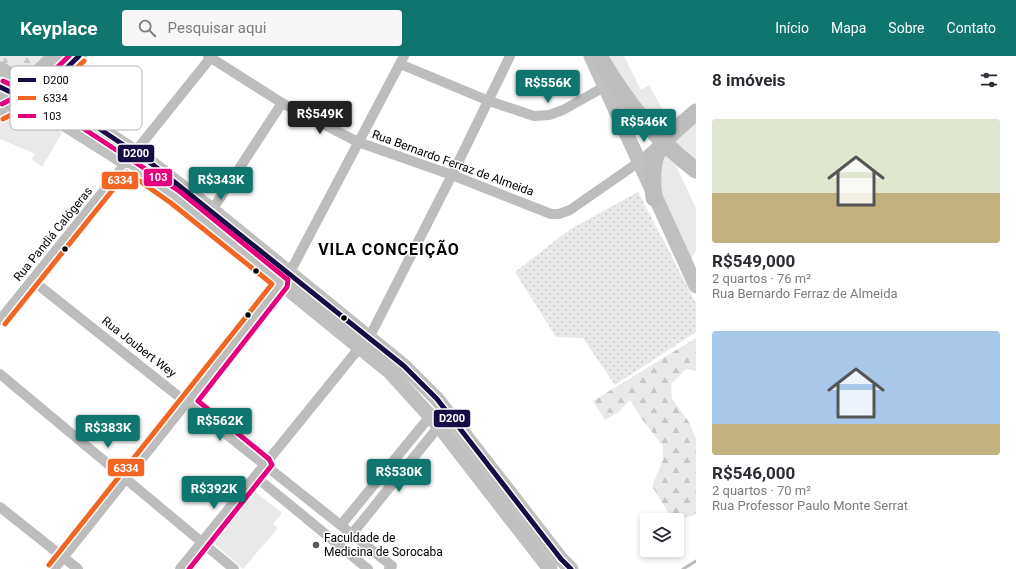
<!DOCTYPE html>
<html lang="pt">
<head>
<meta charset="utf-8">
<style>
	body { margin:0; font-family:Roboto,sans-serif; background:#f7f7f7; color:#2b2b33; height:100vh; display:flex; flex-direction:column; font-size:15px; white-space:nowrap }
	* { box-sizing:border-box; margin:0 }
	p { font-size:13px; color:#7c7c81 }
	.icon { flex:none; width:22px; height:22px; fill:none; stroke:currentColor; stroke-width:2; stroke-linecap:round; stroke-linejoin:round }
	.map { position:relative; flex:1; overflow:hidden }
	.sheet { display:flex; flex-direction:column; background:#fff; width:320px }
	.sheet>* { flex:none }
	.fabs { position:absolute; left:640px; top:457px; display:grid; gap:8px }
	.fabs a { display:grid; place-items:center; width:44px; height:44px; border-radius:4px; background:#fff; box-shadow:0 2px 6px #0003; font-size:20px }
	.price { position:absolute; translate:-50% -34px; padding:0 9px; border-radius:4px; background:#0f766e; color:#fff; font-size:13px; line-height:26px; filter:drop-shadow(0 1px 2px #0008) }
	.price::after { content:''; position:absolute; left:50%; top:24px; width:12px; height:9px; margin-left:-6px; background:inherit; clip-path:polygon(0 0,100% 0,50% 100%) }
	.price.on { background:#222; color:#fff }
	ul { padding:0; list-style:none }
	li { display:grid; align-content:center; gap:8px; height:212px; padding:0 16px }
	li span { display:grid; place-items:center; height:124px; border-radius:4px; color:#555 }
	li>.icon { margin-inline-start:auto }
	span .icon { width:72px; height:72px; fill:#fffc; stroke-width:1 }
	li b { font-size:17px }
	h2 { display:flex; justify-content:space-between; align-items:center; height:48px; padding:0 16px; font-size:17px }
	header { display:flex; align-items:center; gap:24px; box-sizing:border-box; height:56px; padding:0 20px; background:#0f766e; color:#fff }
	header strong { font-size:19px }
	nav { display:flex; gap:22px; margin-inline-start:auto; font-size:14px }
	.search { width:280px; height:36px; background:#f7f7f7; display:flex; align-items:center; gap:10px; box-sizing:border-box; padding:0 14px; border-radius:4px; color:#7c7c81; font-size:15px }
	main { display:flex; flex:1; min-height:0 }
	.map>svg:first-child { display:block }
</style>
</head>
<body>
<header>
<strong>Keyplace</strong>
<div class="search"><svg class="icon" aria-label="search" viewBox="0 0 24 24"><circle cx="10" cy="10" r="6"/><path d="M15 15l6 6"/></svg>Pesquisar aqui</div>
<nav><a>Início</a><a>Mapa</a><a>Sobre</a><a>Contato</a></nav>
</header>
<main>
<div class="map">
<svg width="696" height="513" viewBox="0 0 696 513">
	<defs>
		<pattern id="grass-dots" width="8" height="8" patternUnits="userSpaceOnUse"><rect width="8" height="8" fill="#e9e9e9"/><path d="M2 2h.1M6 6h.1" fill="none" stroke="#c6c6c6" stroke-width="1.8" stroke-linecap="round"/></pattern>
		<pattern id="forest-firs" width="22" height="20" patternUnits="userSpaceOnUse"><rect width="22" height="20" fill="#e9e9e9"/><path d="M5 1l3.5 6h-7zM16 11l3.5 6h-7z" fill="#c6c6c6"/></pattern>
	</defs>
	<rect width="100%" height="100%" fill="#fff"/>
	<polygon fill="url(#grass-dots)" points="638,136 696,247 696,276 615,329 583,282 556,281 515,216 569,174"/>
	<g fill="url(#forest-firs)">
		<polygon points="0,0 49,0 29,19 0,10"/>
		<polygon points="696,282 696,315 686,313 671,328 672,343 689,366 696,383 696,459 673,464 652,430 663,404 663,390 641,362 630,344 617,357 605,364 593,345"/>
	</g>
	<g fill="#e9e9e9">
		<polygon points="606,0 624,0 641,34 649,29 670,67 660,73 656,71"/>
		<polygon points="26,52 62,77 42,111 32,103 35,98 0,83 0,66"/>
		<polygon points="696,62 696,107 677,91 675,84"/>
		<path d="M666,100l10,10 20,42v43l-6,10c-15,-31 -41,-68 -28,-104z"/>
		<polygon points="254,435 282,457 273,468 278,472 243,513 212,486"/>
	</g>
	<g fill="none" stroke-linecap="round" stroke-linejoin="round">
		<polyline stroke="#bbb" stroke-width="3" points="683,513 696,505"/>
		<g stroke="#bdbdbd" stroke-width="10">
			<polyline points="208,0 282,47 358,86 452,119 551,158 559,158 570,154 639,106 656,91"/>
			<polyline points="400,8 489,45 534,60 549,59 563,54 604,31"/>
			<polyline points="212,154 282,47"/>
			<polyline points="32,224 392,510 389,513"/>
			<polyline points="0,264 212,0"/>
			<polyline points="369,282 452,119 510,0"/>
			<polyline points="0,318 234,513"/>
			<polyline points="256,421 368,513"/>
			<polyline points="0,451 78,513"/>
			<polyline points="341,469 431,359"/>
			<polyline points="352,478 439,370"/>
			<polyline points="54,513 289,218 404,0"/>
			<polyline points="180,513 360,291"/>
		</g>
		<g stroke="#c0c0c0" stroke-width="15">
			<polyline points="591,0 696,230"/>
			<polyline points="0,13 43,35 147,104 212,154 404,310 437,343 561,503 571,513"/>
			<polyline points="0,31 25,43 117,101 175,141 390,316 439,370 550,513"/>
		</g>
		<g stroke="#bdbdbd" stroke-width="16">
			<polyline points="0,40 28,27 55,0"/>
			<polyline points="0,57 43,35 79,0"/>
		</g>
		<g stroke="#bdbdbd" stroke-width="17">
			<path d="M599,0c25,43 57,85 97,114"/>
			<path d="M654,142c-6,-50 7,-55 42,-86"/>
		</g>
		<defs>
			<g id="bus-1">
				<polyline points="79,0 43,35 152,108 404,310 437,343 561,503 571,513"/>
				<polyline points="0,31 25,43 62,66"/>
			</g>
			<g id="bus-2">
				<polyline points="3,63 47,40 84,5"/>
				<polyline points="5,268 127,116 171,147 272,228 49,509"/>
			</g>
			<g id="bus-3">
				<polyline points="3,25 29,37 179,135 288,224 287,231 198,345 269,403 272,409 189,513"/>
				<polyline points="2,48 39,29 69,0"/>
			</g>
		</defs>
		<use href="#bus-1" stroke="#fff" stroke-width="8"/>
		<use href="#bus-2" stroke="#fff" stroke-width="8"/>
		<use href="#bus-3" stroke="#fff" stroke-width="8"/>
		<use href="#bus-1" stroke="#170c46" stroke-width="5"/>
		<use href="#bus-2" stroke="#f26522" stroke-width="5"/>
		<use href="#bus-3" stroke="#e5007d" stroke-width="5"/>
	</g>
	<g fill="#000" stroke="#fff" stroke-width="1.5">
		<circle cx="65" cy="193" r="3.5"/>
		<circle cx="256" cy="215" r="3.5"/>
		<circle cx="248" cy="259" r="3.5"/>
		<circle cx="344" cy="262" r="3.5"/>
	</g>
	<circle fill="#595959" stroke="#fff" stroke-width="1.5" cx="316" cy="489" r="4"/>
	<g text-anchor="middle" dominant-baseline="central" stroke-width="3" stroke-linejoin="round" paint-order="stroke">
		<g font-size="12" fill="#000" stroke="#fff">
			<text transform="translate(453 107) rotate(20)">Rua Bernardo Ferraz de Almeida</text>
			<text transform="translate(53 178) rotate(-51)">Rua Pandiá Calógeras</text>
			<text transform="translate(139 291) rotate(38)">Rua Joubert Wey</text>
		</g>
		<g font-size="12" fill="#000" stroke="#fff" text-anchor="start">
			<text x="324" y="482">Faculdade de<tspan x="324" dy="14">Medicina de Sorocaba</tspan></text>
		</g>
		<g font-size="16" font-weight="bold" letter-spacing="1" fill="#000" stroke="#fff">
			<text x="389" y="193">VILA CONCEIÇÃO</text>
		</g>
	</g>
	<rect x="10" y="10" width="132" height="64" rx="6" fill="#fff" stroke="#b2b2b2" stroke-width="1"/>
	<rect x="18" y="22" width="18" height="4" fill="#170c46"/>
	<rect x="18" y="40" width="18" height="4" fill="#f26522"/>
	<rect x="18" y="58" width="18" height="4" fill="#e5007d"/>
	<g font-size="11" fill="#000">
		<text x="43" y="28">D200</text>
		<text x="43" y="46">6334</text>
		<text x="43" y="64">103</text>
	</g>
	<g stroke="#fff" stroke-width="1.5">
		<rect x="117" y="88" width="38" height="19" rx="4" fill="#170c46"/>
		<rect x="143" y="112" width="30" height="19" rx="4" fill="#e5007d"/>
		<rect x="101" y="115" width="38" height="19" rx="4" fill="#f26522"/>
		<rect x="433" y="353" width="38" height="19" rx="4" fill="#170c46"/>
		<rect x="107" y="402" width="38" height="19" rx="4" fill="#f26522"/>
	</g>
	<g font-size="11" text-anchor="middle" font-weight="bold" fill="#fff">
		<text x="136" y="101">D200</text>
		<text x="158" y="125">103</text>
		<text x="120" y="128">6334</text>
		<text x="452" y="366">D200</text>
		<text x="126" y="416">6334</text>
	</g>
</svg>
<div class="fabs">
<a><svg class="icon" aria-label="layers" viewBox="0 0 24 24"><path d="M12 4l9 5-9 5-9-5zM3 14l9 5 9-5"/></svg></a>
</div>
<b class="price" style="left:548px;top:48px">R$556K</b>
<b class="price on" style="left:320px;top:79px">R$549K</b>
<b class="price" style="left:644px;top:87px">R$546K</b>
<b class="price" style="left:221px;top:145px">R$343K</b>
<b class="price" style="left:220px;top:386px">R$562K</b>
<b class="price" style="left:108px;top:393px">R$383K</b>
<b class="price" style="left:399px;top:437px">R$530K</b>
<b class="price" style="left:214px;top:454px">R$392K</b>
</div>
<section class="sheet">
<h2>8 imóveis<svg class="icon" aria-label="filters" viewBox="0 0 24 24"><path d="M4 7h16M4 17h16"/><circle cx="9" cy="7" r="2"/><circle cx="15" cy="17" r="2"/></svg></h2>
<ul>
<li><span style="background:linear-gradient(#dfe7d0 60%,#c2b280 0)"><svg class="icon" aria-label="home" viewBox="0 0 24 24"><path d="M3 11l9-7 9 7M6 9v11h12V9"/></svg></span><div><b>R$549,000</b><p>2 quartos · 76 m²</p><p>Rua Bernardo Ferraz de Almeida</p></div></li>
<li><span style="background:linear-gradient(#a9c7e8 75%,#c2b280 0)"><svg class="icon" aria-label="home" viewBox="0 0 24 24"><path d="M3 11l9-7 9 7M6 9v11h12V9"/></svg></span><div><b>R$546,000</b><p>2 quartos · 70 m²</p><p>Rua Professor Paulo Monte Serrat</p></div></li>
</ul>
</section>
</main>
</body>
</html>
